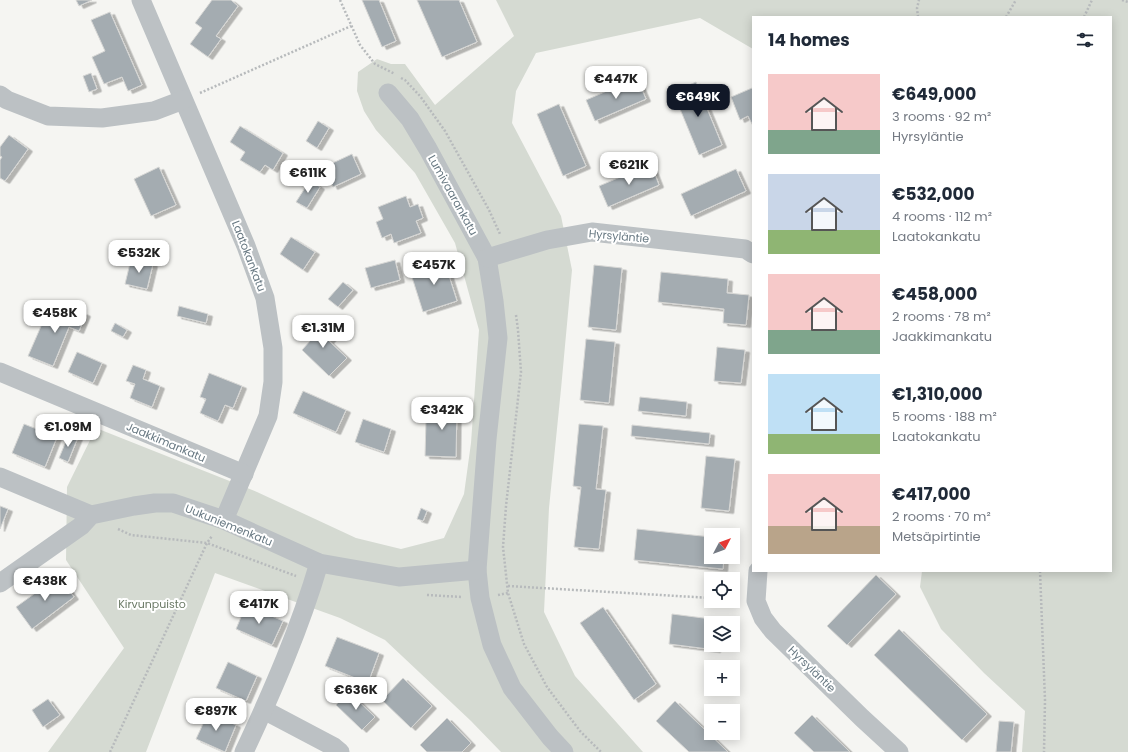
<!DOCTYPE html>
<html lang="en">
<head>
<meta charset="utf-8">
<style>
	body { margin:0; font-family:Poppins,sans-serif; background:#f6f6f7; color:#1f2937; height:100vh; display:flex; flex-direction:column; font-size:15px; white-space:nowrap }
	* { box-sizing:border-box; margin:0 }
	p { font-size:13px; color:#747a83 }
	.icon { flex:none; width:22px; height:22px; fill:none; stroke:currentColor; stroke-width:2; stroke-linecap:round; stroke-linejoin:round }
	.map { position:relative; flex:1; overflow:hidden }
	.panel { position:absolute; left:752px; top:16px; width:360px; height:556px; display:flex; flex-direction:column; background:#fff; border-radius:0px; box-shadow:0 2px 10px #0003 }
	.panel>* { flex:none }
	.needle { width:26px; rotate:49deg }
	.controls { position:absolute; left:704px; top:528px; display:grid; gap:8px }
	.controls a { display:grid; place-items:center; width:36px; height:36px; border-radius:0px; background:#fff; box-shadow:0 2px 10px #0003; font-size:20px }
	.price { position:absolute; translate:-50% -34px; padding:0 9px; border-radius:8px; background:#fff; color:#222; font-size:13px; line-height:26px; filter:drop-shadow(0 1px 2px #0008) }
	.price::after { content:''; position:absolute; left:50%; top:24px; width:12px; height:9px; margin-left:-6px; background:inherit; clip-path:polygon(0 0,100% 0,50% 100%) }
	.price.current { background:#111827; color:#fff }
	ul { padding:0; list-style:none }
	li { display:flex; align-items:center; gap:12px; height:100px; padding:0 16px }
	li span { display:grid; place-items:center; flex:none; width:112px; height:80px; border-radius:0px; color:#555 }
	li>.icon { margin-inline-start:auto }
	span .icon { width:48px; height:48px; fill:#fffc; stroke-width:1 }
	li b { font-size:17px }
	h2 { display:flex; justify-content:space-between; align-items:center; height:48px; padding:0 16px; font-size:17px }
	.map>svg:first-child { display:block }
</style>
</head>
<body>
<div class="map">
<svg width="1128" height="752" viewBox="0 0 1128 752">
	<defs>
		<filter id="shadow"><feDropShadow dx="4.5" dy="2.5" stdDeviation="0" flood-color="#0004"/></filter>
	</defs>
	<rect width="100%" height="100%" fill="#f5f5f2"/>
	<polygon fill="#d5dad2" points="496,0 1128,0 1128,752 1022,752 1025,711 984,673 941,629 920,587 922,571 1111,571 1111,17 753,17 753,49 700,18 536,53 516,91 512,123 561,216 572,270 561,389 549,508 544,612 575,676 643,752 501,752 471,721 385,640 340,618 215,573 146,752 48,752 124,648 66,560 67,487 96,428 257,492 356,538 401,549 444,538 464,494 471,443 479,330 455,243 415,173 376,130 364,111 357,91 358,72 377,59 391,64 405,64 435,105 514,36"/>
	<g fill="#a4acb1" stroke="#d7d7d5" filter="url(#shadow)">
		<polygon points="76,0 92,0 79,6"/>
		<polygon points="212,0 231,0 238,6 216,36 221,39 208,57 190,44 202,28 195,23"/>
		<polygon points="362,0 379,0 396,41 382,47"/>
		<polygon points="417,0 459,0 477,42 442,57"/>
		<polygon points="110,12 142,85 128,91 122,77 104,84 92,57 105,51 91,20"/>
		<polygon points="91,73 97,89 89,92 83,76"/>
		<polygon points="637,78 646,99 595,121 586,100"/>
		<polygon points="696,82 722,145 699,155 673,92"/>
		<polygon points="752,88 753,90 753,126 748,116 740,120 731,97"/>
		<polygon points="559,104 586,166 563,176 537,114"/>
		<polygon points="318,121 329,128 317,148 306,141"/>
		<polygon points="240,126 283,153 273,170 265,165 260,172 240,160 245,152 230,142"/>
		<polygon points="9,135 28,149 5,181 0,178 0,160 2,157 0,156 0,147"/>
		<polygon points="352,154 361,174 333,187 324,167"/>
		<polygon points="651,164 659,185 608,207 599,186"/>
		<polygon points="159,167 176,205 151,216 134,179"/>
		<polygon points="736,169 746,191 691,216 681,194"/>
		<polygon points="310,180 320,187 307,208 296,202"/>
		<polygon points="406,196 410,207 418,204 423,218 416,221 421,233 394,243 391,234 382,238 376,222 383,219 378,207"/>
		<polygon points="291,237 315,252 303,270 280,254"/>
		<polygon points="131,259 153,264 147,289 125,284"/>
		<polygon points="395,260 400,280 371,288 365,268"/>
		<polygon points="444,260 457,301 423,312 410,271"/>
		<polygon points="594,265 622,268 616,330 588,327"/>
		<polygon points="661,272 728,279 727,293 749,295 746,325 723,323 724,309 658,302"/>
		<polygon points="343,282 353,290 338,307 328,299"/>
		<polygon points="62,304 86,314 79,331 69,327 53,366 28,356 45,317 55,321"/>
		<polygon points="179,306 208,314 206,323 177,316"/>
		<polygon points="320,321 335,335 329,341 347,358 329,376 302,350 310,341 305,337"/>
		<polygon points="115,323 127,330 123,337 111,331"/>
		<polygon points="586,339 615,342 609,403 580,400"/>
		<polygon points="717,347 745,350 741,383 714,381"/>
		<polygon points="77,352 102,363 93,383 68,372"/>
		<polygon points="133,365 146,370 143,379 160,386 152,407 130,398 135,384 126,381"/>
		<polygon points="209,373 242,386 233,408 225,405 218,421 200,413 206,399 200,397"/>
		<polygon points="303,391 346,410 336,432 293,413"/>
		<polygon points="640,397 687,402 686,416 638,411"/>
		<polygon points="430,404 457,404 456,457 425,456 426,420 430,420"/>
		<polygon points="363,419 391,429 384,452 355,442"/>
		<polygon points="24,424 57,437 45,467 12,453"/>
		<polygon points="579,424 603,426 596,489 606,490 599,549 574,547 581,487 573,486"/>
		<polygon points="632,425 710,433 709,444 631,436"/>
		<polygon points="69,434 78,437 68,462 59,458"/>
		<polygon points="706,456 735,459 729,511 701,508"/>
		<polygon points="0,506 8,509 0,529"/>
		<polygon points="421,508 427,511 423,521 417,519"/>
		<polygon points="637,529 711,537 711,557 724,557 723,569 634,560"/>
		<polygon points="876,575 896,594 847,645 827,626"/>
		<polygon points="59,576 74,597 32,629 16,607"/>
		<polygon points="246,605 283,621 272,645 236,629"/>
		<polygon points="603,607 656,684 634,700 580,623"/>
		<polygon points="672,614 719,620 719,623 711,623 711,645 716,645 716,650 669,644"/>
		<polygon points="899,629 987,714 962,740 874,655"/>
		<polygon points="337,637 379,653 368,683 325,666"/>
		<polygon points="228,662 257,676 246,701 216,688"/>
		<polygon points="403,678 432,706 411,728 382,700"/>
		<polygon points="349,692 375,717 362,730 336,705"/>
		<polygon points="48,699 60,715 43,727 32,710"/>
		<polygon points="675,701 728,752 689,752 656,721"/>
		<polygon points="208,713 236,725 225,752 196,739"/>
		<polygon points="812,715 850,752 814,752 794,733"/>
		<polygon points="447,718 471,743 462,752 427,752 420,745"/>
		<polygon points="999,721 1014,722 1011,752 996,752"/>
	</g>
	<g fill="none" stroke-linecap="round" stroke-linejoin="round">
		<g stroke="#b7babc" stroke-width="2.5" stroke-dasharray="2 2" stroke-linecap="butt">
			<polyline points="340,0 360,45 375,64 395,74"/>
			<polyline points="1122,0 1128,2"/>
			<polyline points="918,17 917,8 919,0"/>
			<polyline points="1006,17 1016,0"/>
			<polyline points="1084,17 1092,0"/>
			<polyline points="401,78 405,80 420,96 445,131 489,210 500,234"/>
			<polyline points="200,93 351,26"/>
			<polyline points="516,315 518,330 521,372 506,506 503,547 508,593 524,644 547,687 580,731 601,752"/>
			<polyline points="118,529 131,535 207,543 296,576"/>
			<polyline points="1040,571 1045,700 1044,752"/>
			<polyline points="508,586 711,598"/>
			<polyline points="427,595 462,597"/>
			<polyline points="498,595 508,593"/>
			<polyline points="110,752 207,543 212,536"/>
		</g>
		<g stroke="#bcc1c4" stroke-width="19">
			<polyline points="141,0 246,246 265,298 273,348 273,382 268,416 224,520"/>
			<polyline points="388,93 410,119 428,149 487,258 494,301 498,338 487,439 477,570 480,598 492,645 512,688 550,737 564,752"/>
			<polyline points="0,95 7,100 48,116 102,118 154,111 183,100"/>
			<polyline points="487,258 547,240 592,232 745,249 753,254"/>
			<polyline points="0,372 244,474"/>
			<polyline points="0,477 91,515"/>
			<polyline points="758,571 756,601 763,618 773,631 862,718 899,752"/>
			<polyline points="0,583 81,526 91,515 134,506 155,503 173,503 224,520 319,563 399,577 477,570"/>
			<polyline points="264,710 334,747 340,752"/>
			<path d="M244,752c29,-62 56,-124 75,-189"/>
		</g>
	</g>
	<g text-anchor="middle" dominant-baseline="central" stroke-width="4" stroke-linejoin="round" paint-order="stroke">
		<g font-size="11" fill="#667781" stroke="#fff">
			<text transform="translate(453 195) rotate(61)">Lumivaarankatu</text>
			<text transform="translate(619 236) rotate(5)">Hyrsyläntie</text>
			<text transform="translate(249 256) rotate(69)">Laatokankatu</text>
			<text transform="translate(166 442) rotate(23)">Jaakkimankatu</text>
			<text transform="translate(229 525) rotate(22)">Uukuniemenkatu</text>
			<text transform="translate(812 669) rotate(44)">Hyrsyläntie</text>
		</g>
		<g font-size="11" fill="#6a7965" stroke="#fff">
			<text x="152" y="604">Kirvunpuisto</text>
		</g>
	</g>
</svg>
<div class="controls">
<a><svg class="needle" viewBox="-14 -14 28 28"><path d="M0-13l5 13h-10z" fill="#e53935"/><path d="M0 13l5-13h-10z" fill="#747a83"/></svg></a>
<a><svg class="icon" aria-label="locate" viewBox="0 0 24 24"><circle cx="12" cy="12" r="6"/><path d="M12 2v4M12 18v4M2 12h4M18 12h4"/></svg></a>
<a><svg class="icon" aria-label="layers" viewBox="0 0 24 24"><path d="M12 4l9 5-9 5-9-5zM3 14l9 5 9-5"/></svg></a>
<a>+</a>
<a>−</a>
</div>
<b class="price" style="left:616px;top:100px">€447K</b>
<b class="price current" style="left:698px;top:118px">€649K</b>
<b class="price" style="left:629px;top:186px">€621K</b>
<b class="price" style="left:308px;top:194px">€611K</b>
<b class="price" style="left:139px;top:274px">€532K</b>
<b class="price" style="left:434px;top:286px">€457K</b>
<b class="price" style="left:55px;top:334px">€458K</b>
<b class="price" style="left:323px;top:349px">€1.31M</b>
<b class="price" style="left:442px;top:431px">€342K</b>
<b class="price" style="left:68px;top:448px">€1.09M</b>
<b class="price" style="left:45px;top:602px">€438K</b>
<b class="price" style="left:259px;top:625px">€417K</b>
<b class="price" style="left:356px;top:711px">€636K</b>
<b class="price" style="left:216px;top:732px">€897K</b>
<section class="panel">
<h2>14 homes<svg class="icon" aria-label="filters" viewBox="0 0 24 24"><path d="M4 7h16M4 17h16"/><circle cx="9" cy="7" r="2"/><circle cx="15" cy="17" r="2"/></svg></h2>
<ul>
<li><span style="background:linear-gradient(#f6c9c9 70%,#7fa58c 0)"><svg class="icon" aria-label="home" viewBox="0 0 24 24"><path d="M3 11l9-7 9 7M6 9v11h12V9"/></svg></span><div><b>€649,000</b><p>3 rooms · 92 m²</p><p>Hyrsyläntie</p></div></li>
<li><span style="background:linear-gradient(#c9d6e8 70%,#8fb573 0)"><svg class="icon" aria-label="home" viewBox="0 0 24 24"><path d="M3 11l9-7 9 7M6 9v11h12V9"/></svg></span><div><b>€532,000</b><p>4 rooms · 112 m²</p><p>Laatokankatu</p></div></li>
<li><span style="background:linear-gradient(#f6c9c9 70%,#7fa58c 0)"><svg class="icon" aria-label="home" viewBox="0 0 24 24"><path d="M3 11l9-7 9 7M6 9v11h12V9"/></svg></span><div><b>€458,000</b><p>2 rooms · 78 m²</p><p>Jaakkimankatu</p></div></li>
<li><span style="background:linear-gradient(#bfe0f5 75%,#8fb573 0)"><svg class="icon" aria-label="home" viewBox="0 0 24 24"><path d="M3 11l9-7 9 7M6 9v11h12V9"/></svg></span><div><b>€1,310,000</b><p>5 rooms · 188 m²</p><p>Laatokankatu</p></div></li>
<li><span style="background:linear-gradient(#f6c9c9 65%,#b9a48a 0)"><svg class="icon" aria-label="home" viewBox="0 0 24 24"><path d="M3 11l9-7 9 7M6 9v11h12V9"/></svg></span><div><b>€417,000</b><p>2 rooms · 70 m²</p><p>Metsäpirtintie</p></div></li>
</ul>
</section>
</div>
</body>
</html>
